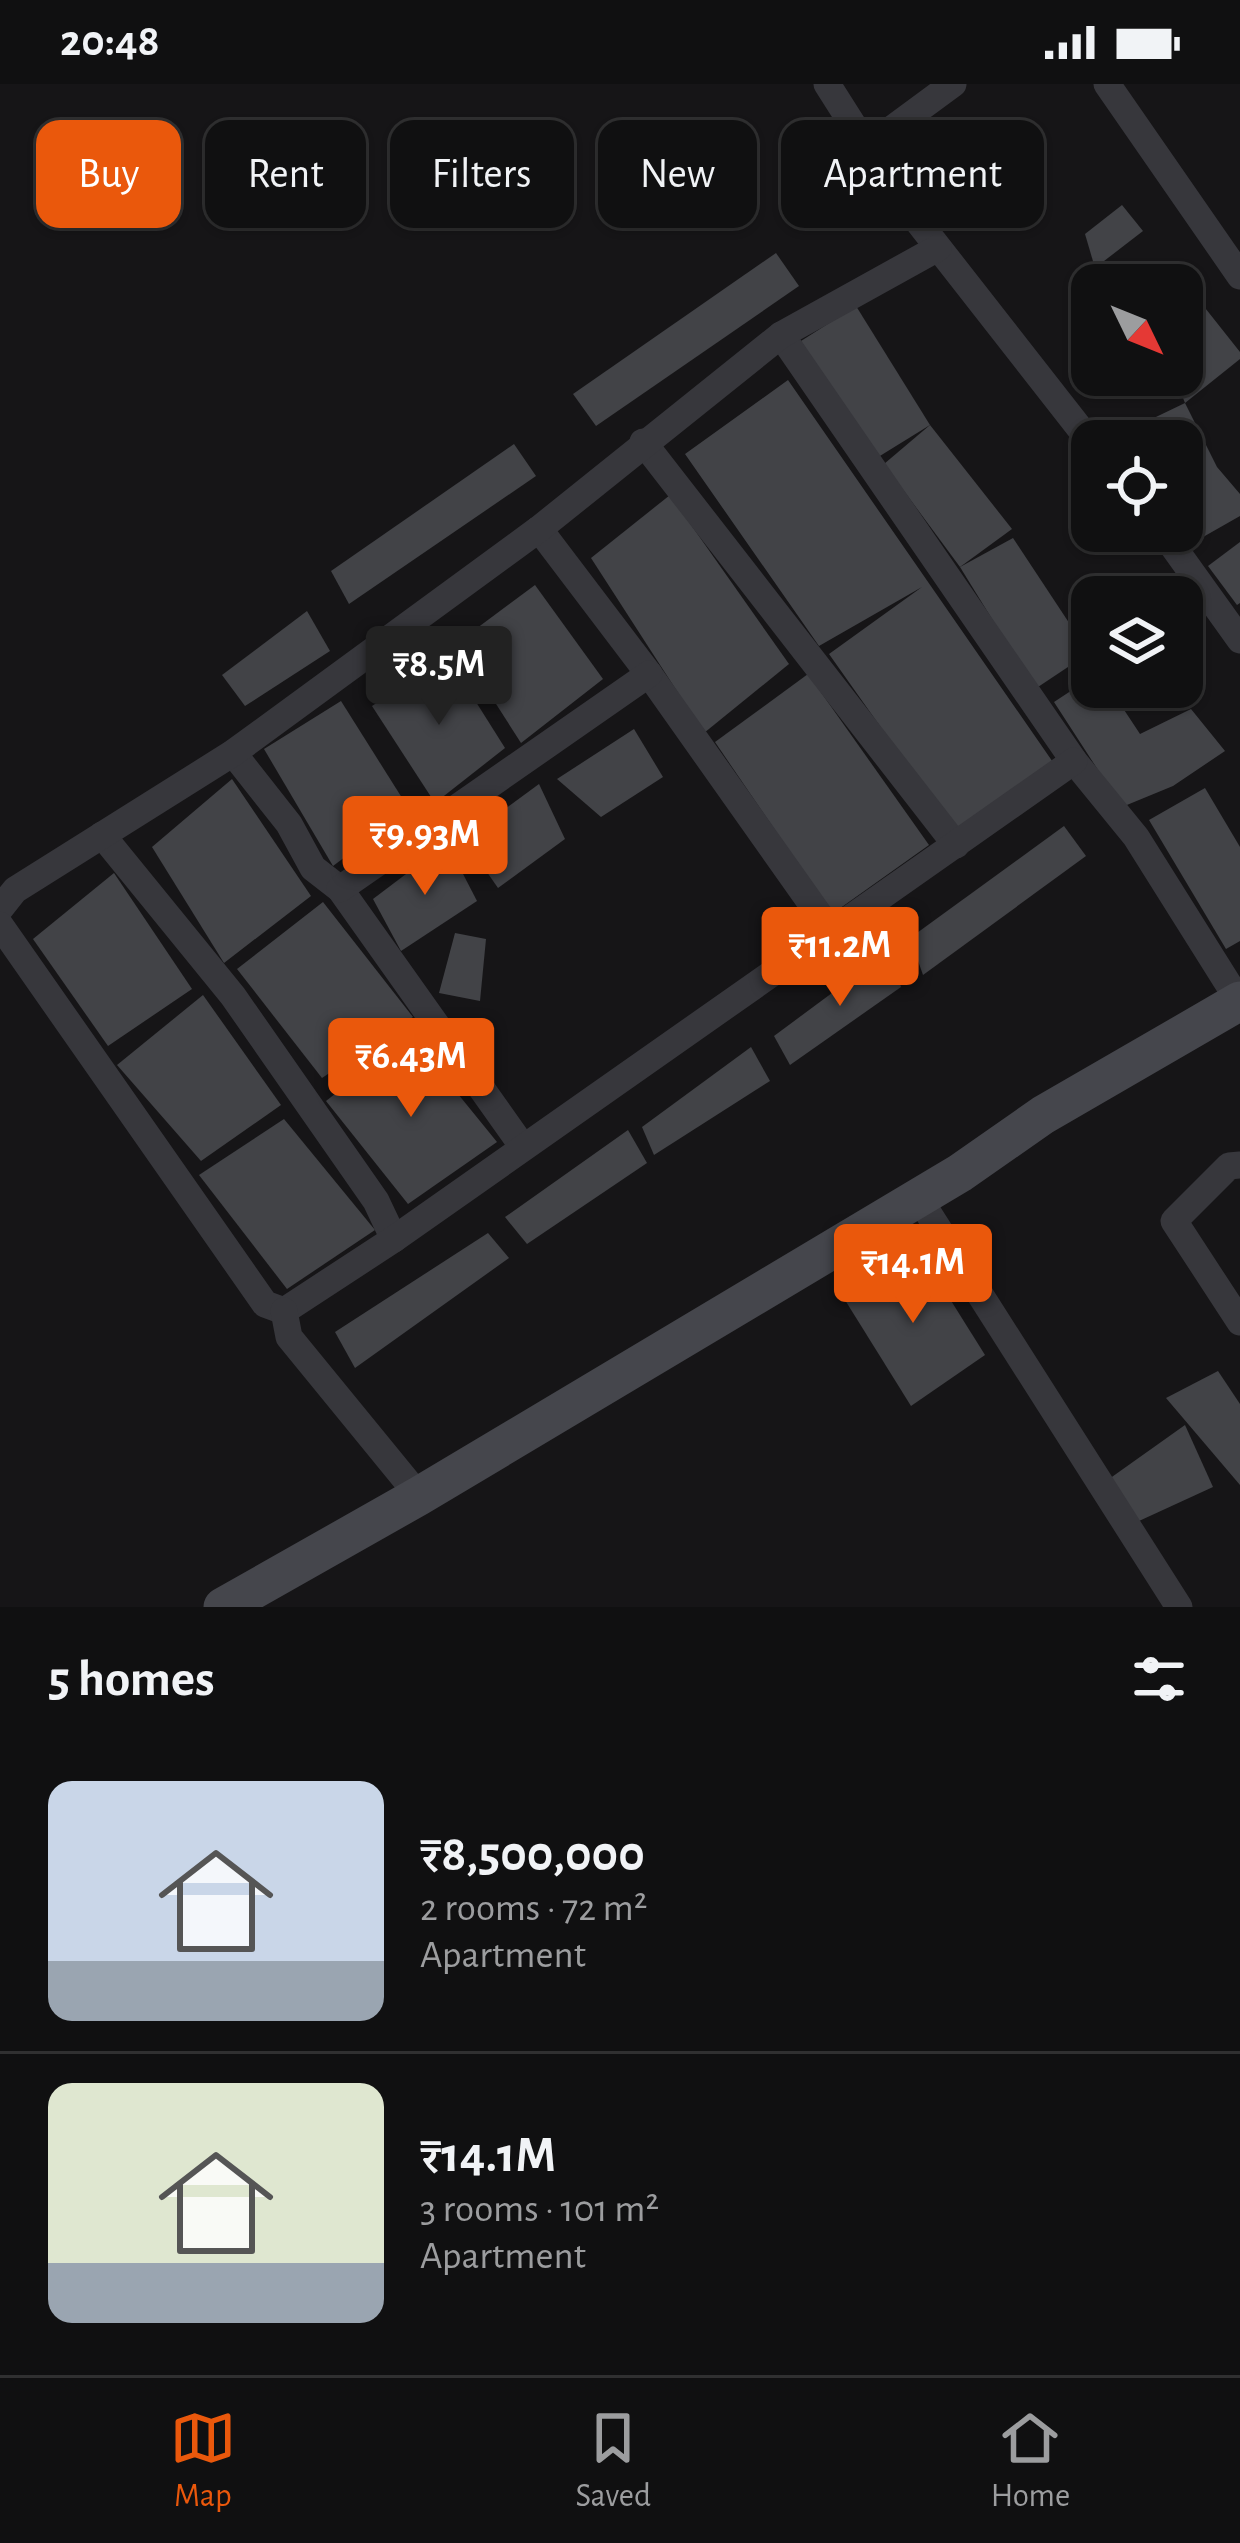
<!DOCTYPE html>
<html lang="en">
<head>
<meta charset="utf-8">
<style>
	body { margin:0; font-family:"Alegreya Sans",sans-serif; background:#19191a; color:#f1f3f6; height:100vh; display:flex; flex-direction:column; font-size:45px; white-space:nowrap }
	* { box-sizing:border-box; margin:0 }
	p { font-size:39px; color:#9c9d9f }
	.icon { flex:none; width:66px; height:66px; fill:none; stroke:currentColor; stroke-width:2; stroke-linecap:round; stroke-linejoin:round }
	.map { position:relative; height:1523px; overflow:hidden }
	.details { display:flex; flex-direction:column; background:#101011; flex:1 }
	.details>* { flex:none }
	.top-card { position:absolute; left:36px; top:36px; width:1170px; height:108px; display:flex; gap:24px }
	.needle { width:78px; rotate:133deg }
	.controls { position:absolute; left:1071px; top:180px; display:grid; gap:24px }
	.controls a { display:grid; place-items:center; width:132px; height:132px; border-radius:24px; background:#101011; box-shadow:0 3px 9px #0004,0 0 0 3px #303031; font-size:60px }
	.price { position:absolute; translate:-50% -102px; padding:0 27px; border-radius:12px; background:#ea580c; color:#fff; font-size:39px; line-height:78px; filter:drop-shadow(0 3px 6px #0008) }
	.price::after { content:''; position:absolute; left:50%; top:72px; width:36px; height:27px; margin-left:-18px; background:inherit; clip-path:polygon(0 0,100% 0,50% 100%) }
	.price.on { background:#222; color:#fff }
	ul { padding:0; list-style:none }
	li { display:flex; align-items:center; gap:36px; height:300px; padding:0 48px }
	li+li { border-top:3px solid #303031 }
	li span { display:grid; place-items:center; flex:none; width:336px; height:240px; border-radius:24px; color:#555 }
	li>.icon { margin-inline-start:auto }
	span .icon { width:144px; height:144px; fill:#fffc; stroke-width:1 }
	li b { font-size:51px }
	h2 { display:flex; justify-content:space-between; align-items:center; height:144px; padding:0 48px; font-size:51px }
	.chip { padding:0 42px; border-radius:24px; background:#101011; box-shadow:0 3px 9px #0004,0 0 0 3px #303031; font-size:42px; line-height:108px }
	.chip.on { background:#ea580c; color:#fff }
	.status { display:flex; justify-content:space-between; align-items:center; height:84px; padding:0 60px; background:#101011; direction:ltr }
	.status svg { height:33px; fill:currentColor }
	.menu { display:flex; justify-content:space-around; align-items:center; height:168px; border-top:3px solid #303031; background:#101011; font-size:33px; color:#9c9d9f }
	.menu a { display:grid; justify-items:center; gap:6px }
	.menu .on { color:#ea580c }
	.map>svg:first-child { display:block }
</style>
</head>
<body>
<div class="status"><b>20:48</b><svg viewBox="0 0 49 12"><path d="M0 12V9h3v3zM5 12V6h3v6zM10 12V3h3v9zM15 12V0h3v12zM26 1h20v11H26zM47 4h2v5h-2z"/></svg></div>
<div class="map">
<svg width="1240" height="1523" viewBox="0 0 1240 1523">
	<rect width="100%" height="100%" fill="#161517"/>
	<g fill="#424347">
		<polygon points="1019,66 1045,109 985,145 959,103"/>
		<polygon points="1122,121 1143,147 1095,184 1085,150"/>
		<polygon points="776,169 799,202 596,342 573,310"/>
		<polygon points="1198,215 1240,268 1240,275 1185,319 1174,291 1182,291 1182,228"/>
		<polygon points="856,222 930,341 875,375 801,257"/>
		<polygon points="788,296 1057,684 959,754 829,570 922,503 819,562 685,370"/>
		<polygon points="1185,319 1217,383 1240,410 1240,432 1189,461 1182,447 1182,357 1106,357"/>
		<polygon points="930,341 1012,445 960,483 884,380"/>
		<polygon points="514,360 536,392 349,520 331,487"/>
		<polygon points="670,411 789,580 704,649 591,474"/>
		<polygon points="1013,454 1089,569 1035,605 960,483"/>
		<polygon points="1240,458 1240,519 1237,521 1208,482"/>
		<polygon points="535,501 603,595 521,659 457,559"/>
		<polygon points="307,527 330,567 245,622 222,591"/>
		<polygon points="447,572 505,664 435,719 372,622"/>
		<polygon points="808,590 929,761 832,830 715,658"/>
		<polygon points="1092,593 1092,603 1109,603 1140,650 1191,625 1225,667 1173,702 1122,723 1054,618"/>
		<polygon points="341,617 409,725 333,782 264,665"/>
		<polygon points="634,645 663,693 601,733 557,695"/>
		<polygon points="232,695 311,812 224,879 152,763"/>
		<polygon points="539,700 565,755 498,804 464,755"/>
		<polygon points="1205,704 1240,763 1240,857 1226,865 1149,736"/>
		<polygon points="1064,742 1086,772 923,891 910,854"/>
		<polygon points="447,759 477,817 401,867 373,815"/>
		<polygon points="114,789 192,905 108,962 33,855"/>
		<polygon points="323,818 413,933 322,994 237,885"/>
		<polygon points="455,849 486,855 480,917 439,909"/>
		<polygon points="890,866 901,903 790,981 774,952"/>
		<polygon points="203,911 281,1021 201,1077 117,981"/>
		<polygon points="410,951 497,1058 408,1120 326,1017"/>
		<polygon points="751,963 770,997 654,1071 642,1043"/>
		<polygon points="284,1035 375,1146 287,1205 199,1091"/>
		<polygon points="628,1046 647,1079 527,1160 505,1133"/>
		<polygon points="488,1149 509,1174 355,1284 335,1248"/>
		<polygon points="918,1164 985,1271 911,1322 840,1208"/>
		<polygon points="1218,1287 1240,1320 1240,1401 1166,1314"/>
		<polygon points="1185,1341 1213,1403 1139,1437 1109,1395"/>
	</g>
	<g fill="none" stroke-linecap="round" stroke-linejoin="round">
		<g stroke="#37373c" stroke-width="27">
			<polyline points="827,0 898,112 1092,360"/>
			<polyline points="1107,0 1240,192"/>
			<polyline points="866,64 953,0"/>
			<polyline points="781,251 1074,677 1136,753 1239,917"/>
			<polyline points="643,358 956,761"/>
			<polyline points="539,445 649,590 830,846"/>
			<polyline points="1162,447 1240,556"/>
			<polyline points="233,669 289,740 313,784 340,805 523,1063"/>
			<polyline points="102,751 233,912 376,1117 394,1155"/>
			<polyline points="340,805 649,590"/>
			<polyline points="0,825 15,806 233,669 539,445 781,251 938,164"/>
			<polyline points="0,841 265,1220 284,1227"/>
			<polyline points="1240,1081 1229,1082 1174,1137 1240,1238"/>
			<polyline points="918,1113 1179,1523"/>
			<polyline points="284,1227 394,1155 1074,677"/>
			<polyline points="284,1227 289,1253 419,1412"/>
		</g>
		<polyline stroke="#45464c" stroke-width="39" points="223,1523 419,1412 960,1089 1043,1031 1240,917"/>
	</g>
</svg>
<div class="controls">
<a><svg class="needle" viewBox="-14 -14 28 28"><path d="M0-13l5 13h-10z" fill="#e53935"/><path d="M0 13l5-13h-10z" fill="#9c9d9f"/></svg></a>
<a><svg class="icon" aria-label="locate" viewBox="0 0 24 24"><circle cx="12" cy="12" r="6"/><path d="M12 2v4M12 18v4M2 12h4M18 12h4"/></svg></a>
<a><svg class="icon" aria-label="layers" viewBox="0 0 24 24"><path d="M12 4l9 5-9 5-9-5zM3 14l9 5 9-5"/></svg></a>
</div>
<b class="price on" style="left:439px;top:644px">₹8.5M</b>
<b class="price" style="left:425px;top:814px">₹9.93M</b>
<b class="price" style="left:840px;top:925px">₹11.2M</b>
<b class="price" style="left:411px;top:1036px">₹6.43M</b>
<b class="price" style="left:913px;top:1242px">₹14.1M</b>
<div class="top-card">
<a class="chip on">Buy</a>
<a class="chip">Rent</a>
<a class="chip">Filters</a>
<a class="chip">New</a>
<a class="chip">Apartment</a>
</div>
</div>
<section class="details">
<h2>5 homes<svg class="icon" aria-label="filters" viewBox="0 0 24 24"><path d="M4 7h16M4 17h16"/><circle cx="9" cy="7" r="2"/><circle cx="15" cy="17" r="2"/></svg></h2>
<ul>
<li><span style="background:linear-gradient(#c9d6e8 75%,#9aa5b1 0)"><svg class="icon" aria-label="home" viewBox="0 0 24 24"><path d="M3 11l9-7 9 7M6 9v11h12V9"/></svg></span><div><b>₹8,500,000</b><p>2 rooms · 72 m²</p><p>Apartment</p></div></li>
<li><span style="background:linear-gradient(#dfe7d0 75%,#9aa5b1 0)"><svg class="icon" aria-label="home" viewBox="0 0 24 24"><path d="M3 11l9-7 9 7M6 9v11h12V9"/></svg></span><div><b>₹14.1M</b><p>3 rooms · 101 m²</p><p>Apartment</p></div></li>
</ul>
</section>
<nav class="menu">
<a class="on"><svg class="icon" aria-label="map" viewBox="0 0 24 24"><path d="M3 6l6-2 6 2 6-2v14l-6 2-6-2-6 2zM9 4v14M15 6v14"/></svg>Map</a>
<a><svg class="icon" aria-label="saved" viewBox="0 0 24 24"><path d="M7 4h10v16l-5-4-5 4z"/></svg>Saved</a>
<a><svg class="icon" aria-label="home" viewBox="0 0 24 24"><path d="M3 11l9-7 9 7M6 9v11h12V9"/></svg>Home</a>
</nav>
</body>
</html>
